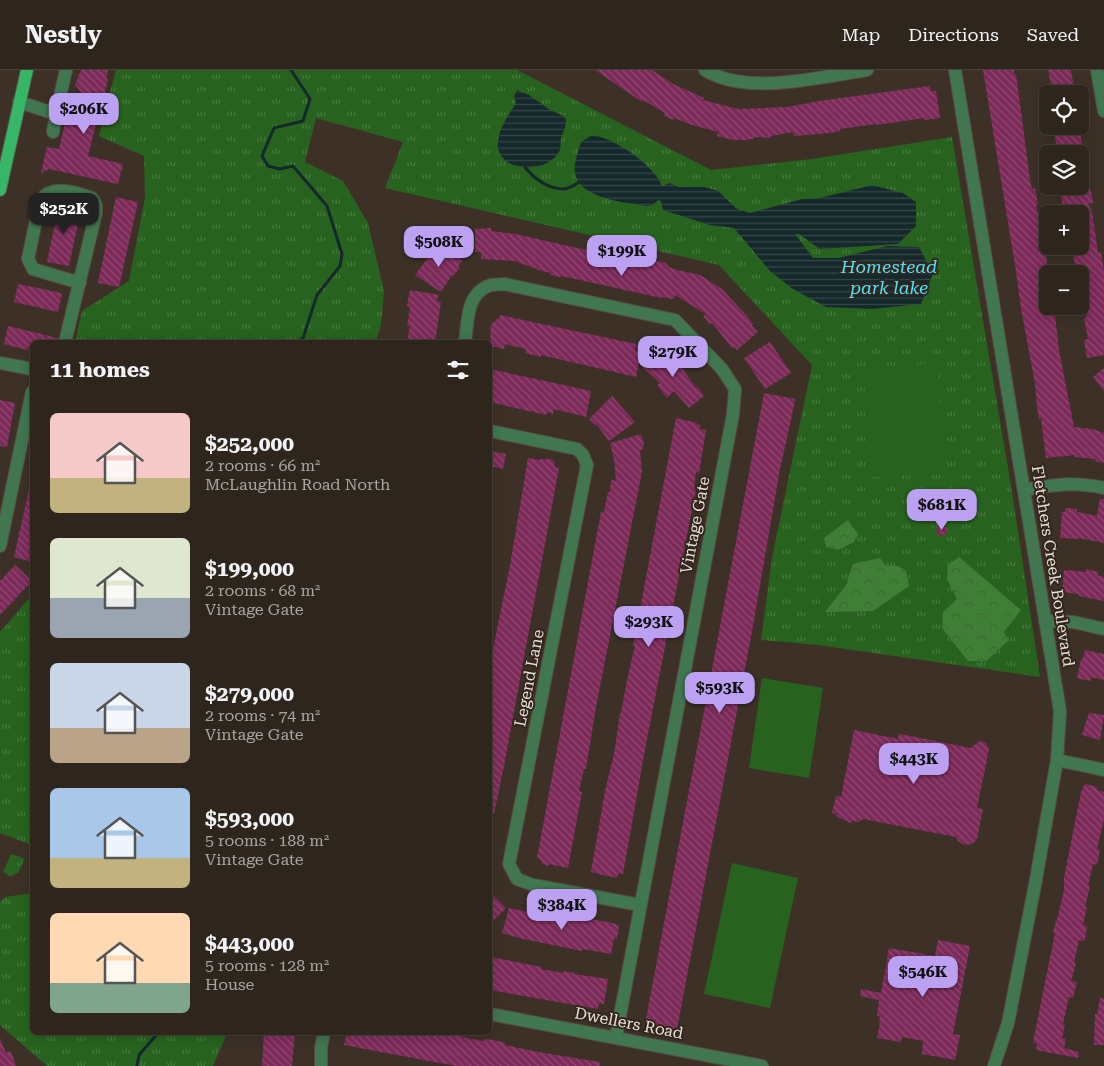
<!DOCTYPE html>
<html lang="en">
<head>
<meta charset="utf-8">
<style>
	body { margin:0; font-family:"Roboto Serif",serif; background:#362d26; color:#f1f3f6; height:100vh; display:flex; flex-direction:column; font-size:19px; white-space:nowrap }
	* { box-sizing:border-box; margin:0 }
	p { font-size:16px; color:#a7a5a4 }
	.icon { flex:none; width:28px; height:28px; fill:none; stroke:currentColor; stroke-width:2; stroke-linecap:round; stroke-linejoin:round }
	.map { position:relative; flex:1; overflow:hidden }
	.sheet { position:absolute; left:30px; top:270px; width:462px; height:695px; display:flex; flex-direction:column; background:#2e251d; border-radius:8px; box-shadow:0 2px 12px #0003,0 0 0 1px #49423b }
	.sheet>* { flex:none }
	.fabs { position:absolute; left:1039px; top:15px; display:grid; gap:10px }
	.fabs a { display:grid; place-items:center; width:50px; height:50px; border-radius:8px; background:#2e251d; box-shadow:0 2px 12px #0003,0 0 0 1px #49423b; font-size:25px }
	.price { position:absolute; translate:-50% -42px; padding:0 11px; border-radius:10px; background:#bca0f2; color:#111; font-size:16px; line-height:32px; filter:drop-shadow(0 1px 2px #0008) }
	.price::after { content:''; position:absolute; left:50%; top:30px; width:15px; height:11px; margin-left:-8px; background:inherit; clip-path:polygon(0 0,100% 0,50% 100%) }
	.price.current { background:#222; color:#fff }
	ul { padding:0; list-style:none }
	li { display:flex; align-items:center; gap:15px; height:125px; padding:0 20px }
	li span { display:grid; place-items:center; flex:none; width:140px; height:100px; border-radius:8px; color:#555 }
	li>.icon { margin-inline-start:auto }
	span .icon { width:60px; height:60px; fill:#fffc; stroke-width:1 }
	li b { font-size:21px }
	h2 { display:flex; justify-content:space-between; align-items:center; height:60px; padding:0 20px; font-size:21px }
	header { display:flex; align-items:center; gap:30px; box-sizing:border-box; height:70px; padding:0 25px; background:#2e251d; border-bottom:1px solid #49423b }
	header strong { font-size:24px }
	nav { display:flex; gap:28px; margin-inline-start:auto; font-size:18px }
	.map>svg:first-child { display:block }
</style>
</head>
<body>
<header>
<strong>Nestly</strong>
<nav><a>Map</a><a>Directions</a><a>Saved</a></nav>
</header>
<div class="map">
<svg width="1104" height="996" viewBox="0 0 1104 996">
	<defs>
		<pattern id="grass-tufts" width="24" height="20" patternUnits="userSpaceOnUse" patternTransform="scale(1.25)"><rect width="24" height="20" fill="#27631e"/><path d="M3 7l-1-3M5 7V3M7 7l1-3M15 17l-1-3M17 17v-4M19 17l1-3" fill="none" stroke="#46793e"/></pattern>
		<pattern id="forest-crowns" width="20" height="18" patternUnits="userSpaceOnUse" patternTransform="scale(1.25)"><rect width="20" height="18" fill="#3e7f35"/><path d="M2 6a3 3 0 1 1 6 0M12 15a3 3 0 1 1 6 0" fill="none" stroke="#42643a"/></pattern>
		<pattern id="water-rules" width="6" height="5" patternUnits="userSpaceOnUse" patternTransform="scale(1.25)"><rect width="6" height="5" fill="#15282b"/><path d="M0 2.5h6" fill="none" stroke="#374749"/></pattern>
		<pattern id="building-back-hatch" width="6" height="6" patternUnits="userSpaceOnUse" patternTransform="scale(1.25)"><rect width="6" height="6" fill="#7d2a5a"/><path d="M-1 5l2 2M0 0l6 6M5-1l2 2" fill="none" stroke="#8f4971"/></pattern>
	</defs>
	<rect width="100%" height="100%" fill="#3d3127"/>
	<g fill="url(#grass-tufts)">
		<polygon points="116,0 517,0 711,100 812,89 952,67 1012,422 1040,607 818,575 761,570 772,488 812,295 719,195 385,118 403,72 316,48 305,92 343,111 368,153 384,221 381,254 376,272 75,272 82,241 129,211 145,128 144,86 99,66"/>
		<polygon points="32,525 32,775 0,763 0,562"/>
		<polygon points="11,784 25,789 18,803 10,806 3,802"/>
		<polygon points="32,823 32,962 227,963 213,996 47,996 0,955 0,832 5,827"/>
	</g>
	<g fill="url(#forest-crowns)">
		<polygon points="848,450 858,464 854,472 838,480 826,477 824,468"/>
		<polygon points="959,487 1021,540 1004,562 1009,570 986,591 968,591 942,558 943,542 957,529 947,509 948,495"/>
		<polygon points="880,488 885,495 898,496 906,501 909,516 873,541 825,542 846,515 853,494"/>
	</g>
	<g fill="#27631e">
		<polygon points="938,294 942,404 868,407 864,297"/>
		<polygon points="762,608 823,618 809,708 749,698"/>
		<polygon points="732,793 798,808 770,938 704,924"/>
	</g>
	<g fill="url(#water-rules)">
		<path d="M517,20l12,5 21,15 14,6 2,4c0,7 -3,12 -5,19 -1,3 0,8 -1,11 -10,23 -57,24 -62,-2 -2,-17 11,-32 18,-46l-2,-5z"/>
		<path d="M592,65c21,2 63,31 70,51l8,-3 8,4h27l13,4 19,18 13,4 52,-14 18,-1 52,-13 31,8 13,9v24l-18,18 -78,5 -21,-15h-4l18,24h26l48,-12 32,1 14,27 -12,30 -49,5 -46,-2 -33,-18 -23,-18 -36,-43 -24,-3 -47,-15 -2,-9 -3,-1 -5,5 -6,1c-19,-3 -61,-7 -70,-27 -6,-11 1,-26 4,-37z"/>
	</g>
	<g fill="none" stroke-linecap="round" stroke-linejoin="round">
		<g stroke="#15282b" stroke-width="3">
			<polyline points="291,0 310,29 303,51 274,58 262,86 268,96 280,99 293,96 327,136 342,184 340,196 317,225 303,268 298,272"/>
			<path d="M525,97c8,11 23,22 39,22 5,-1 11,-4 15,-7"/>
			<polyline points="137,996 139,985 159,962"/>
		</g>
	</g>
	<g fill="url(#building-back-hatch)">
		<polygon points="81,0 108,0 106,9 108,9 104,27 103,27 100,37 88,86 123,94 118,114 49,99 41,103 47,77 59,79 67,45 88,30 75,15"/>
		<polygon points="595,0 652,0 673,14 704,28 703,30 738,39 788,37 819,31 930,16 931,21 936,21 940,48 924,50 924,48 876,55 876,54 840,59 840,61 830,63 794,66 793,62 771,66 771,68 754,67 754,69 749,69 749,70 733,70 717,66 718,62 692,55 674,48 673,50 663,45 665,43 643,30 642,32"/>
		<polygon points="983,0 1014,0 1014,5 1016,4 1030,110 1032,119 1035,118 1038,135 1036,135 1047,192 1048,236 1054,236 1059,280 1074,357 1092,359 1104,363 1104,393 1095,391 1096,389 1074,387 1075,385 1046,388 1041,348 1039,349 1037,338 1035,314 1021,238 1015,195"/>
		<polygon points="1048,0 1071,0 1075,23 1053,24"/>
		<polygon points="1053,56 1079,56 1084,84 1058,84"/>
		<polygon points="1084,92 1093,131 1093,133 1088,134 1092,141 1098,183 1101,182 1104,201 1104,285 1087,288 1084,270 1088,269 1084,248 1087,247 1083,223 1080,223 1080,202 1076,202 1073,184 1079,183 1078,176 1080,176 1080,144 1069,144 1067,137 1063,138 1060,120 1064,119 1063,116 1080,116 1080,93"/>
		<polygon points="116,127 138,132 119,217 98,213"/>
		<polygon points="59,134 81,139 69,196 47,192"/>
		<polygon points="491,158 491,161 515,164 613,186 651,193 656,191 666,193 669,197 677,200 700,205 722,219 747,246 753,254 752,256 758,262 737,280 734,277 732,278 712,253 710,254 703,246 706,244 675,225 674,229 661,227 661,228 580,210 561,206 560,207 550,205 551,203 537,200 537,199 514,191 481,189 481,182 475,182 475,159"/>
		<polygon points="441,174 462,191 458,196 460,198 453,206 452,205 441,222 415,205 434,180 435,181"/>
		<polygon points="18,214 57,222 62,224 58,242 14,232"/>
		<polygon points="410,220 439,225 436,231 441,232 435,272 407,271 410,256 407,256 410,237 407,236"/>
		<polygon points="500,245 636,274 635,281 641,282 636,307 541,285 541,287 525,283 526,279 505,274 504,279 490,276 491,254 499,248"/>
		<polygon points="8,256 58,268 57,272 32,272 32,277 28,276 28,280 7,275 4,274"/>
		<polygon points="770,272 791,303 765,319 744,288"/>
		<polygon points="660,278 680,295 696,318 698,317 704,326 689,338 674,321 667,328 657,315 660,313 643,298"/>
		<polygon points="1104,298 1104,321 1093,307"/>
		<polygon points="490,299 591,321 586,347 554,339 553,344 547,342 546,345 490,332"/>
		<polygon points="764,323 795,329 791,350 780,399 753,556 677,959 658,956 657,964 650,950 646,949"/>
		<polygon points="612,326 635,352 609,371 596,354 595,355 589,349"/>
		<polygon points="0,330 15,333 7,377 0,376"/>
		<polygon points="676,348 697,353 697,354 700,355 700,359 706,360 699,403 696,402 694,418 696,419 646,674 623,804 619,803 616,808 591,802 605,721 614,684 620,643 621,643 627,610 635,576 633,575 635,566"/>
		<polygon points="641,364 644,374 643,379 640,380 642,402 596,637 586,699 584,699 579,721 582,722 568,798 549,794 549,796 543,794 539,788 537,788 591,496 601,442 604,442 608,422 610,422 611,410 616,411 614,389 610,373"/>
		<polygon points="490,381 506,384 503,399 490,396"/>
		<polygon points="528,388 540,390 540,389 550,389 554,391 555,397 559,398 503,701 494,744 490,744 490,593 510,496"/>
		<polygon points="29,419 32,419 32,492 14,487"/>
		<polygon points="1100,429 1104,429 1104,473 1079,468 1079,469 1060,468 1062,442 1065,442 1065,438 1077,439 1077,442 1097,446"/>
		<polygon points="942,455 948,459 947,464 941,466 936,463 938,456"/>
		<polygon points="15,495 32,511 0,545 0,511"/>
		<polygon points="1086,499 1098,502 1097,505 1104,507 1104,531 1079,526 1079,524 1062,522 1064,500 1086,502"/>
		<polygon points="1085,580 1104,584 1104,610 1091,607 1090,611 1077,608 1081,589 1083,589"/>
		<polygon points="1089,643 1104,645 1100,670 1082,665"/>
		<polygon points="854,660 898,669 899,664 910,666 970,678 980,671 986,673 989,679 977,738 983,739 977,769 972,774 964,775 958,771 956,767 863,749 859,752 852,751 851,753 837,747 836,744 832,743 836,726 841,727"/>
		<polygon points="1085,714 1097,717 1097,720 1104,722 1104,749 1097,779 1100,779 1097,795 1093,794 1088,816 1090,816 1085,837 1087,837 1083,855 1087,856 1085,870 1084,871 1079,870 1074,893 1076,893 1071,911 1077,912 1073,928 1069,927 1064,949 1063,954 1065,955 1062,968 1066,969 1064,978 1079,982 1078,988 1036,980 1037,974 1033,972 1055,863 1053,863 1056,850 1057,850 1064,820 1064,808 1075,752 1081,722"/>
		<polygon points="490,822 506,838 490,854"/>
		<polygon points="509,838 541,845 542,843 546,843 546,841 613,853 619,856 617,869 614,868 611,884 583,879 582,881 519,868 502,863"/>
		<polygon points="938,870 970,876 953,964 960,965 955,990 922,984 923,971 902,967 901,972 877,968 880,952 879,952 880,946 877,946 879,930 860,926 861,919 881,923 889,878 935,886"/>
		<polygon points="490,887 542,897 541,899 563,903 563,901 574,903 574,904 608,909 604,934 599,933 598,939 490,920"/>
		<polygon points="1100,928 1104,929 1104,975 1094,975 1095,944 1097,944"/>
		<polygon points="264,962 295,962 292,996 262,996"/>
		<polygon points="347,962 450,962 462,964 461,967 484,971 484,969 494,970 505,973 505,975 538,982 600,992 600,996 456,996 344,975"/>
		<polygon points="0,968 6,983 11,981 16,996 0,996"/>
	</g>
	<g fill="none" stroke-linecap="round" stroke-linejoin="round">
		<defs>
			<g id="minor">
				<path d="M705,0c41,26 116,7 162,0"/>
				<polyline points="955,0 1060,641 1057,690 1035,815 1008,953 994,996"/>
				<polyline points="1097,0 1104,41"/>
				<polyline points="19,32 56,44 53,62"/>
				<polyline points="56,44 66,0"/>
				<path d="M65,272l31,-129v-8l-4,-7c-16,-6 -41,-14 -52,3l-12,58 5,10 47,14"/>
				<path d="M465,272c3,-20 1,-47 23,-56 5,-2 11,-1 16,-2l171,36 47,49 13,20 -2,25 -117,623"/>
				<polyline points="0,293 32,299"/>
				<polyline points="490,361 577,379 583,385 587,395 509,794 517,809 533,815 640,835"/>
				<path d="M1024,420c31,-5 48,-9 80,-2"/>
				<polyline points="0,476 32,322"/>
				<polyline points="1045,551 1073,552 1104,559"/>
				<polyline points="1057,690 1104,700"/>
				<polyline points="490,944 762,996"/>
				<polyline points="321,996 321,978 324,962"/>
			</g>
			<polyline id="major" points="0,120 27,0"/>
		</defs>
		<use href="#minor" stroke="#584d43" stroke-width="14"/>
		<use href="#major" stroke="#584d43" stroke-width="14"/>
		<use href="#minor" stroke="#407650" stroke-width="12"/>
		<use href="#major" stroke="#36b768" stroke-width="12"/>
	</g>
	<g text-anchor="middle" dominant-baseline="central" stroke-width="4" stroke-linejoin="round" paint-order="stroke">
		<g font-size="16" fill="#e8e0d9" stroke="#33271d">
			<text transform="translate(695 455) rotate(-79)">Vintage Gate</text>
			<text transform="translate(1053 496) rotate(81)">Fletchers Creek Boulevard</text>
			<text transform="translate(529 608) rotate(-79)">Legend Lane</text>
			<text transform="translate(629 953) rotate(11)">Dwellers Road</text>
		</g>
		<g font-size="18" font-style="italic" fill="#4de2f7" stroke="#33271d">
			<text x="889" y="196">Homestead<tspan x="889" dy="21">park lake</tspan></text>
		</g>
	</g>
</svg>
<div class="fabs">
<a><svg class="icon" aria-label="locate" viewBox="0 0 24 24"><circle cx="12" cy="12" r="6"/><path d="M12 2v4M12 18v4M2 12h4M18 12h4"/></svg></a>
<a><svg class="icon" aria-label="layers" viewBox="0 0 24 24"><path d="M12 4l9 5-9 5-9-5zM3 14l9 5 9-5"/></svg></a>
<a>+</a>
<a>−</a>
</div>
<b class="price" style="left:84px;top:65px">$206K</b>
<b class="price current" style="left:64px;top:165px">$252K</b>
<b class="price" style="left:439px;top:198px">$508K</b>
<b class="price" style="left:622px;top:207px">$199K</b>
<b class="price" style="left:673px;top:308px">$279K</b>
<b class="price" style="left:942px;top:461px">$681K</b>
<b class="price" style="left:649px;top:578px">$293K</b>
<b class="price" style="left:720px;top:644px">$593K</b>
<b class="price" style="left:914px;top:715px">$443K</b>
<b class="price" style="left:562px;top:861px">$384K</b>
<b class="price" style="left:923px;top:928px">$546K</b>
<section class="sheet">
<h2>11 homes<svg class="icon" aria-label="filters" viewBox="0 0 24 24"><path d="M4 7h16M4 17h16"/><circle cx="9" cy="7" r="2"/><circle cx="15" cy="17" r="2"/></svg></h2>
<ul>
<li><span style="background:linear-gradient(#f6c9c9 65%,#c2b280 0)"><svg class="icon" aria-label="home" viewBox="0 0 24 24"><path d="M3 11l9-7 9 7M6 9v11h12V9"/></svg></span><div><b>$252,000</b><p>2 rooms · 66 m²</p><p>McLaughlin Road North</p></div></li>
<li><span style="background:linear-gradient(#dfe7d0 60%,#9aa5b1 0)"><svg class="icon" aria-label="home" viewBox="0 0 24 24"><path d="M3 11l9-7 9 7M6 9v11h12V9"/></svg></span><div><b>$199,000</b><p>2 rooms · 68 m²</p><p>Vintage Gate</p></div></li>
<li><span style="background:linear-gradient(#c9d6e8 65%,#b9a48a 0)"><svg class="icon" aria-label="home" viewBox="0 0 24 24"><path d="M3 11l9-7 9 7M6 9v11h12V9"/></svg></span><div><b>$279,000</b><p>2 rooms · 74 m²</p><p>Vintage Gate</p></div></li>
<li><span style="background:linear-gradient(#a9c7e8 70%,#c2b280 0)"><svg class="icon" aria-label="home" viewBox="0 0 24 24"><path d="M3 11l9-7 9 7M6 9v11h12V9"/></svg></span><div><b>$593,000</b><p>5 rooms · 188 m²</p><p>Vintage Gate</p></div></li>
<li><span style="background:linear-gradient(#ffd9b3 70%,#7fa58c 0)"><svg class="icon" aria-label="home" viewBox="0 0 24 24"><path d="M3 11l9-7 9 7M6 9v11h12V9"/></svg></span><div><b>$443,000</b><p>5 rooms · 128 m²</p><p>House</p></div></li>
</ul>
</section>
</div>
</body>
</html>
